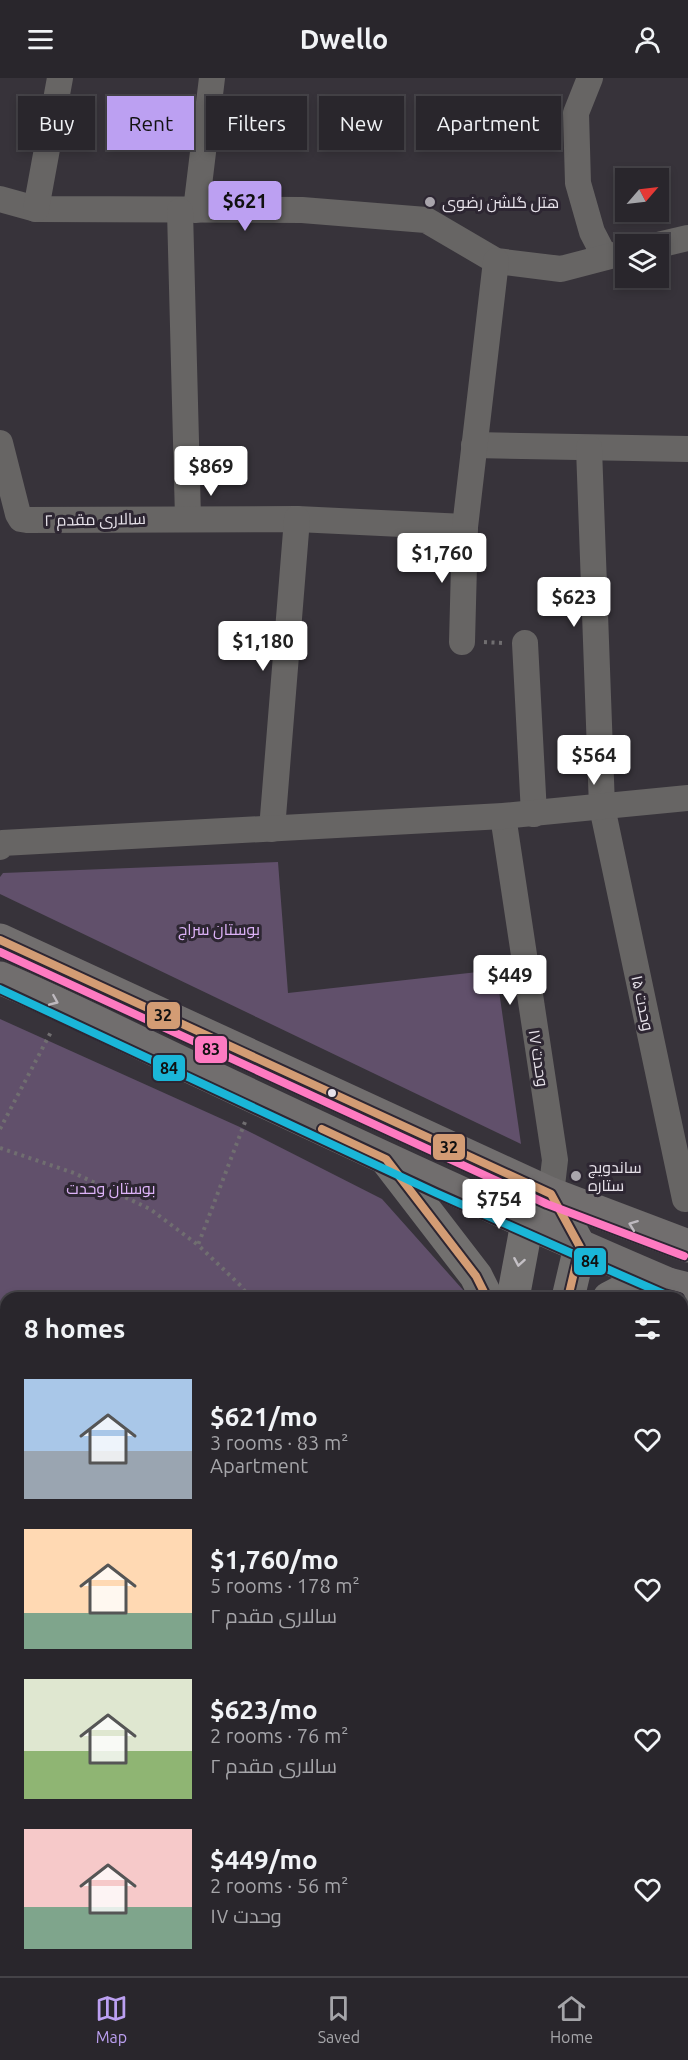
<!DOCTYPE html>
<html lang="en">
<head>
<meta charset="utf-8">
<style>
	body { margin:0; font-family:Ubuntu,Cairo,sans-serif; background:#312e34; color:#f1f3f6; height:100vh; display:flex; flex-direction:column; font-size:22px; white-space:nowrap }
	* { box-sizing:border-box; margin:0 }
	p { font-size:20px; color:#a5a5a9 }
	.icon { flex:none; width:33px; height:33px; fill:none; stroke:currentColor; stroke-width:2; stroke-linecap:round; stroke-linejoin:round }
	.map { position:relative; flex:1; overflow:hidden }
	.details { position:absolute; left:0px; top:1214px; width:688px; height:686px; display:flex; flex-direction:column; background:#29262c; border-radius:18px 18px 0 0; box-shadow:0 3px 9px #0003,0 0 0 2px #454348 }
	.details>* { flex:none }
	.top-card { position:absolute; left:18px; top:18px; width:652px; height:54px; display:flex; gap:12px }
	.needle { width:39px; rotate:62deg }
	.tools { position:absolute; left:615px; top:90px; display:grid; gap:12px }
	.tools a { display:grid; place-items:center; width:54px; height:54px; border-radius:0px; background:#29262c; box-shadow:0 3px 9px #0003,0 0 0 2px #454348; font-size:30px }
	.price { position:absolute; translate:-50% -51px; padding:0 14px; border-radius:6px; background:#fff; color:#222; font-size:20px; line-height:39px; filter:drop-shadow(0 2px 3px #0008) }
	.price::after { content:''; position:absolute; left:50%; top:36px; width:18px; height:14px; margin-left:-9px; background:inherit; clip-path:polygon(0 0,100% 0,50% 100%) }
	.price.on { background:#bca0f2; color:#111 }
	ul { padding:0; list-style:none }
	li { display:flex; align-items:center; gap:18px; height:150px; padding:0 24px }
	li span { display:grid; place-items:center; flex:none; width:168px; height:120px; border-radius:0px; color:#555 }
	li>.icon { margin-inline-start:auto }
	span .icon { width:72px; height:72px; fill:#fffc; stroke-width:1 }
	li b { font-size:26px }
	h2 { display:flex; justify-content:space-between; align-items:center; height:72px; padding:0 24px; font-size:26px }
	.pill { padding:0 21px; border-radius:0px; background:#29262c; box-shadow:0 3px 9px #0003,0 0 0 2px #454348; font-size:21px; line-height:54px }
	.pill.on { background:#bca0f2; color:#111 }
	header { display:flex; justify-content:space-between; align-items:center; height:78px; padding:0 24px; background:#29262c; font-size:27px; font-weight:700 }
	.tab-bar { display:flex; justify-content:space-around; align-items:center; height:84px; border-top:2px solid #454348; background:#29262c; font-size:16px; color:#a5a5a9 }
	.tab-bar a { display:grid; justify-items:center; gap:3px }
	.tab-bar .on { color:#bca0f2 }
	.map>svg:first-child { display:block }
</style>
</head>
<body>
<header><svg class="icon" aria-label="menu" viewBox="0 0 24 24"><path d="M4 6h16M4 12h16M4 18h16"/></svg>Dwello<svg class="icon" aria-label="person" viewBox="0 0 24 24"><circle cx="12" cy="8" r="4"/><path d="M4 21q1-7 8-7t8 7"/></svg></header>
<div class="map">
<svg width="688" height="1898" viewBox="0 0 688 1898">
	<rect width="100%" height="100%" fill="#37333a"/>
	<g fill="#61506b">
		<polygon points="278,784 288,915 496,892 521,1066 0,816 0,799 3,795"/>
		<polygon points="0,941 242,1050 382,1121 464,1213 467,1219 6,1220 6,1893 377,1893 377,1898 0,1898"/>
	</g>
	<polygon fill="#826992" points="125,1893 279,1893 280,1898 125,1898"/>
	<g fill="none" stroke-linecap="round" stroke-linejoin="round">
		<g stroke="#706e70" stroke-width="4" stroke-dasharray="3 4.5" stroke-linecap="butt">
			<polyline points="484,564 503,565"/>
			<polyline points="245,1044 198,1167 241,1208 250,1220"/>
			<polyline points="0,1051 52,952"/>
			<polyline points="0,1070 74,1095 150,1131 198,1167"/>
			<polyline points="0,1375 6,1373"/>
			<polyline points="0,1554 6,1557"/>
			<polyline points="0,1624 6,1627"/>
			<polyline points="107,1893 107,1898"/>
			<polyline points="309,1893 310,1898"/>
		</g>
		<g stroke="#676564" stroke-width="26">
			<polyline points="590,0 576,35 578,105 592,154 605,179"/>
			<polyline points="0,121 36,131 302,132 426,142 496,183 561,191 626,174"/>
			<polyline points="36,131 60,0"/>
			<polyline points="196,132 212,0"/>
			<polyline points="180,133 188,440"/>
			<polyline points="658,167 688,160"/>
			<polyline points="0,365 18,436 21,441 27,442 297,441 465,449"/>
			<polyline points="474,367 688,371"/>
			<polyline points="589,370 602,729 685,1121"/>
			<polyline points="462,564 465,449 496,183"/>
			<polyline points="525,565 534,736"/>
			<polyline points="503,738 555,1082 551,1116"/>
			<polyline points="272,751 297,441"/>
			<polyline points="0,769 2,765 503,738 688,720"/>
		</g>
		<g stroke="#72706f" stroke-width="33">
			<polyline points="386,1081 476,1198 487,1220"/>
			<polyline points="513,1220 527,1145 551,1116 580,1169 568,1220"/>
			<polyline points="609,1220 630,1209 668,1206"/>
			<polyline points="415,1898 416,1893"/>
			<polyline points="459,1898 460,1893"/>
		</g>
		<g stroke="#716e6e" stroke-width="33">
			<polyline points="0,862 551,1116 688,1168"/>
			<path d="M0,900c73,31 142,67 214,100 150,71 301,141 454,206l20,5"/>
		</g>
		<defs>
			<g id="bus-1">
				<polyline points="0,862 551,1116 580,1169 568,1220"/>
				<polyline points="322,1051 386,1081 476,1198 487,1220"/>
			</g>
			<polyline id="bus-2" points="0,911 436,1115 607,1191 664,1216 679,1220"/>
			<polyline id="bus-3" points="0,874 547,1126 684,1178"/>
		</defs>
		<use href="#bus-1" stroke="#2d2632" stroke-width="12"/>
		<use href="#bus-2" stroke="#2d2632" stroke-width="12"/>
		<use href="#bus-3" stroke="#2d2632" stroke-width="12"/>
		<use href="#bus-1" stroke="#d39c74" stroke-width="8"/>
		<use href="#bus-2" stroke="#1ab6d8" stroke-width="8"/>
		<use href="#bus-3" stroke="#fe7ac1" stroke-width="8"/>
	</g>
	<defs><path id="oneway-chevron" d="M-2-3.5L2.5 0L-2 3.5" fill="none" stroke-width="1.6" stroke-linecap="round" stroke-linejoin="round" transform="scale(1.5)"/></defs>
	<g stroke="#beb9bf">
		<use href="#oneway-chevron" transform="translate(54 923) rotate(23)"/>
		<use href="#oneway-chevron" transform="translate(633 1147) rotate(-159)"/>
	</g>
	<use stroke="#c4c0c5" href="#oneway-chevron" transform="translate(519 1184) rotate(100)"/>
	<g fill="#a9a5ac" stroke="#2d2632" stroke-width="2">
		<circle cx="430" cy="124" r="6"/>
		<circle cx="576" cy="1098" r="6"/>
	</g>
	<circle fill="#e7e2ea" stroke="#2d2632" stroke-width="2" cx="332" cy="1015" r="5"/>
	<g text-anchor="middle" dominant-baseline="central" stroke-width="6" stroke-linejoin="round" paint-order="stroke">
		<g font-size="16" fill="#e7e2ea" stroke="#2d2632" text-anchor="start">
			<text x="442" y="124">هتل گلشن رضوی</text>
			<text x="588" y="1089">ساندویچ<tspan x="588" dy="18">ستاره</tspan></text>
		</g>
		<g font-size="16" fill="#e7e2ea" stroke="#2d2632">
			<text transform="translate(95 441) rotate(-1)">سالاری مقدم ۲</text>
			<text transform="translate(643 925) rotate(78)">وحدت ۱۵</text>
			<text transform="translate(539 980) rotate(81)">وحدت ۱۷</text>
		</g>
		<g font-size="16" fill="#ddb3f8" stroke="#2d2632">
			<text x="219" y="851">بوستان سراج</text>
			<text x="111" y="1110">بوستان وحدت</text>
		</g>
	</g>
	<g stroke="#2d2632" stroke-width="2">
		<rect x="146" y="923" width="35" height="29" rx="6" fill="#d39c74"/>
		<rect x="194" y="957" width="34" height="29" rx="6" fill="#fe7ac1"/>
		<rect x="152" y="976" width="34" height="28" rx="6" fill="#1ab6d8"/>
		<rect x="432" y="1055" width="34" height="28" rx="6" fill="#d39c74"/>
		<rect x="573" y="1169" width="34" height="29" rx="6" fill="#1ab6d8"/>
	</g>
	<g font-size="16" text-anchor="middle" font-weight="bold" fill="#111">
		<text x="163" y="943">32</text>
		<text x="211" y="977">83</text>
		<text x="169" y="996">84</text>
		<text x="449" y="1075">32</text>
		<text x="590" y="1189">84</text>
	</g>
</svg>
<div class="tools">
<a><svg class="needle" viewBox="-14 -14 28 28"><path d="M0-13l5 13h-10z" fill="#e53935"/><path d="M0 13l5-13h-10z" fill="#a5a5a9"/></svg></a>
<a><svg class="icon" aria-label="layers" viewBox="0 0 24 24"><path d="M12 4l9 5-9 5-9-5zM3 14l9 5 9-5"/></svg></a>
</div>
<b class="price on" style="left:245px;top:154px">$621</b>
<b class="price" style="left:211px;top:419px">$869</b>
<b class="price" style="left:442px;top:506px">$1,760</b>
<b class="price" style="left:574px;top:550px">$623</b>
<b class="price" style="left:263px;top:594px">$1,180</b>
<b class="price" style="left:594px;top:708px">$564</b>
<b class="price" style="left:510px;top:928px">$449</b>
<b class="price" style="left:499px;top:1152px">$754</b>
<div class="top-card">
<a class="pill">Buy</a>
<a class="pill on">Rent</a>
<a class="pill">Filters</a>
<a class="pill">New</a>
<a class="pill">Apartment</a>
</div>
<section class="details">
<h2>8 homes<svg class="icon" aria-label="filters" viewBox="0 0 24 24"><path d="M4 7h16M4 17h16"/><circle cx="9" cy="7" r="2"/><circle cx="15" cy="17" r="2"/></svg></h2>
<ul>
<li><span style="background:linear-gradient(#a9c7e8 60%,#9aa5b1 0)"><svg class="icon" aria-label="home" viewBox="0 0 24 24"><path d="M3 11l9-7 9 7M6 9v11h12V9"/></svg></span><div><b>$621/mo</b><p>3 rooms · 83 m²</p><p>Apartment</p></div><svg class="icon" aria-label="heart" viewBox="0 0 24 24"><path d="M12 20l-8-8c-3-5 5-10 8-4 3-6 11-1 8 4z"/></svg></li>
<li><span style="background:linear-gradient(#ffd9b3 70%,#7fa58c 0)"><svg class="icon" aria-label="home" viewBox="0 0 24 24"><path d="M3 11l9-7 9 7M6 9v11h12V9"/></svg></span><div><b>$1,760/mo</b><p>5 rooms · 178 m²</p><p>سالاری مقدم ۲</p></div><svg class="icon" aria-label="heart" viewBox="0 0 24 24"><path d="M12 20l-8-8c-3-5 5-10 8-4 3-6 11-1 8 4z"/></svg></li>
<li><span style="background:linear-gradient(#dfe7d0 60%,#8fb573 0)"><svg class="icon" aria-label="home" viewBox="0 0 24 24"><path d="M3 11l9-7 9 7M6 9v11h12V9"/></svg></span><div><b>$623/mo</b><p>2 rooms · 76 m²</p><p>سالاری مقدم ۲</p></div><svg class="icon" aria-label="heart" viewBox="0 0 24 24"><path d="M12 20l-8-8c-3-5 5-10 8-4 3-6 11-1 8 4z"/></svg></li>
<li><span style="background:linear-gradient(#f6c9c9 65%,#7fa58c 0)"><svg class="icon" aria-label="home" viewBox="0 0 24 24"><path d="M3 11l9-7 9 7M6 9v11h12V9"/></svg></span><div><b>$449/mo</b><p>2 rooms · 56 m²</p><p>وحدت ۱۷</p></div><svg class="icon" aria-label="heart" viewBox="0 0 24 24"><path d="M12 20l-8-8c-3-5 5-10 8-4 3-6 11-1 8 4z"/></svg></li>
</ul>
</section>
</div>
<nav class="tab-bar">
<a class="on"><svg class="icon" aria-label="map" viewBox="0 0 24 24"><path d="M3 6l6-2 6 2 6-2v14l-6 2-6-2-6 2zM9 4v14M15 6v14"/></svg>Map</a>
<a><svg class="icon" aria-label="saved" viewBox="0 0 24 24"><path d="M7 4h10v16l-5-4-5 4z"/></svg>Saved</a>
<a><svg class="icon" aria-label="home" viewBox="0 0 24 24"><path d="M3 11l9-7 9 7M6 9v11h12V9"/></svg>Home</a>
</nav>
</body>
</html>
